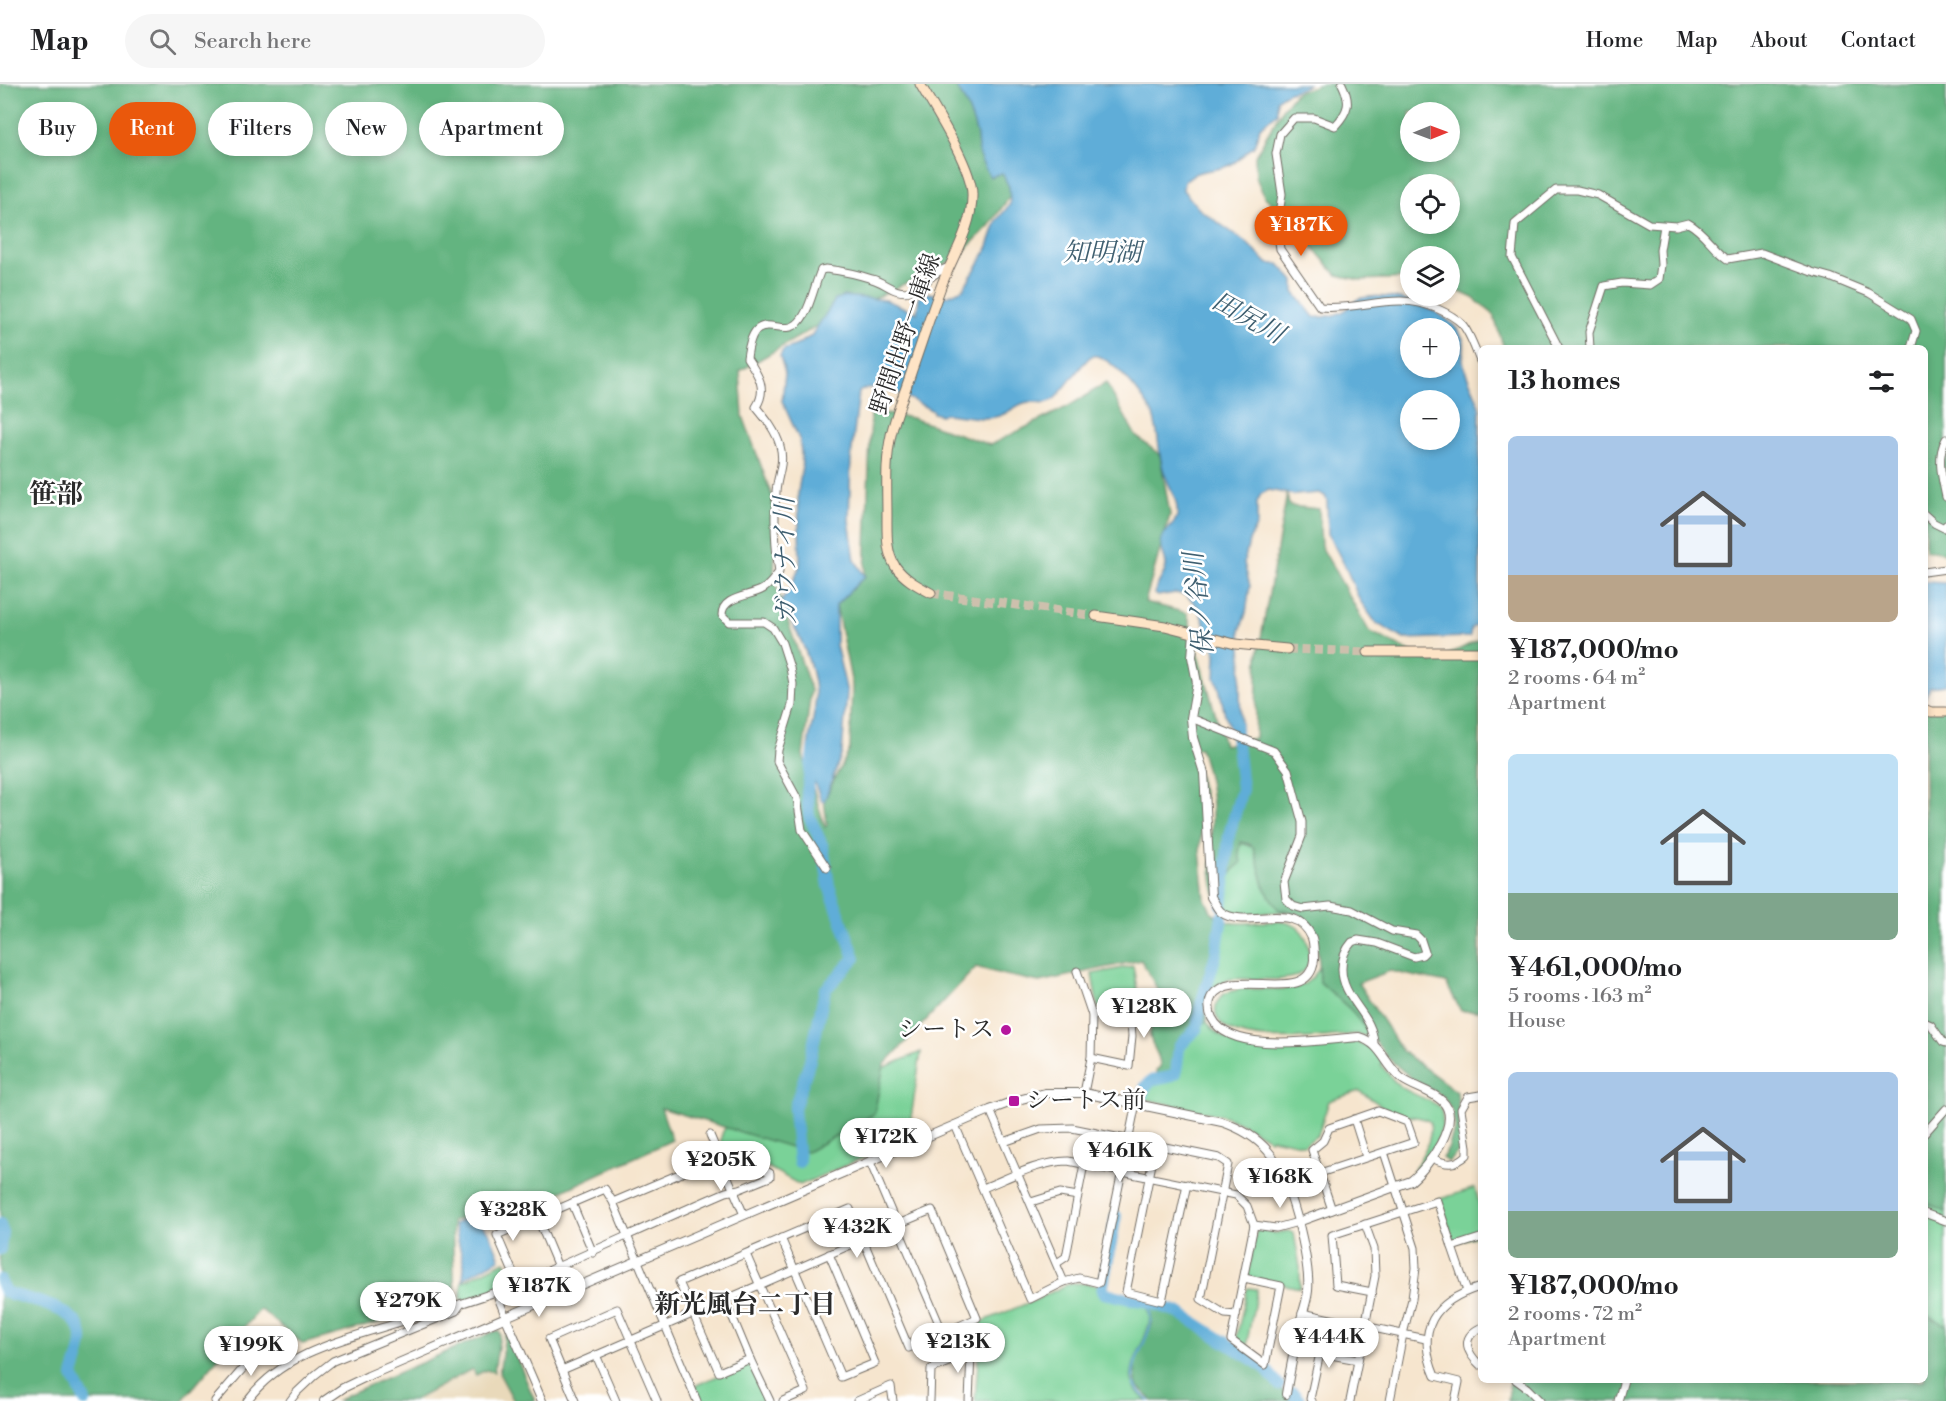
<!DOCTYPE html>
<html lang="en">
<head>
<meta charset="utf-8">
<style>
	body { margin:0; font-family:"Libre Bodoni","Noto Serif JP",serif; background:#f6f6f6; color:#202124; height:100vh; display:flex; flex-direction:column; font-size:22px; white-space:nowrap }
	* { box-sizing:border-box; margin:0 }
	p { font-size:20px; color:#757577 }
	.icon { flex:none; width:33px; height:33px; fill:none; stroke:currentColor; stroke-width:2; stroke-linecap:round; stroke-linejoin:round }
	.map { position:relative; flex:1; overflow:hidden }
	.sheet { position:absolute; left:1478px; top:261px; width:450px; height:1038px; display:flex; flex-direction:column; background:#fff; border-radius:9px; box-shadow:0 3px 9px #0003 }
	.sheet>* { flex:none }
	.guide { position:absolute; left:18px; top:18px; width:570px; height:54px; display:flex; gap:12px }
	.needle { width:39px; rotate:89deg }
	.controls { position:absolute; left:1400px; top:18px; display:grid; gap:12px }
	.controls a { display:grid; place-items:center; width:60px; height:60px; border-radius:50%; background:#fff; box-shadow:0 3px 9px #0003; font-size:30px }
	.price { position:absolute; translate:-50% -51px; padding:0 14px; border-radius:21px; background:#fff; color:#222; font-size:20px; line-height:39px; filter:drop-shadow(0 2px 3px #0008) }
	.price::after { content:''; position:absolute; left:50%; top:36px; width:18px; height:14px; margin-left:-9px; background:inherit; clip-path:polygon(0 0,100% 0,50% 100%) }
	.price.active { background:#ea580c; color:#fff }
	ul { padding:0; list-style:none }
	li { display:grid; align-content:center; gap:12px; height:318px; padding:0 30px }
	li span { display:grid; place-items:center; height:186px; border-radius:9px; color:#555 }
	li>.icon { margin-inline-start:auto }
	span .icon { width:108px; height:108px; fill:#fffc; stroke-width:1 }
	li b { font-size:26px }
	h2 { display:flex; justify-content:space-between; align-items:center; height:72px; padding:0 30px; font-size:26px }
	.tag { padding:0 21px; border-radius:27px; background:#fff; box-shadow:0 3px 9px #0003; font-size:21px; line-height:54px }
	.tag.active { background:#ea580c; color:#fff }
	header { display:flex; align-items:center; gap:36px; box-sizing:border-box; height:84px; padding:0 30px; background:#fff; border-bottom:2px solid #e0e0e0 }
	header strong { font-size:28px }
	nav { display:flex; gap:33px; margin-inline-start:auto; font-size:21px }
	.search { width:420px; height:54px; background:#f6f6f6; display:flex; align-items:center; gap:15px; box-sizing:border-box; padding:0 21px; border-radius:33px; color:#757577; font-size:22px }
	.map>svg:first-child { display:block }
</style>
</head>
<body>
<header>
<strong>Map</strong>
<div class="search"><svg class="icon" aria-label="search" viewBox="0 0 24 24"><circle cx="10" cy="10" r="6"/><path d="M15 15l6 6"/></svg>Search here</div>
<nav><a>Home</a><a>Map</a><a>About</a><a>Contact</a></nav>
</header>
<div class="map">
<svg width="1946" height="1317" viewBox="0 0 1946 1317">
	<rect width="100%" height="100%" fill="#fff"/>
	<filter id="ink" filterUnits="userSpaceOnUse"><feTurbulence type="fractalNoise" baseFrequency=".0167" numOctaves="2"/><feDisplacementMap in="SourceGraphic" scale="12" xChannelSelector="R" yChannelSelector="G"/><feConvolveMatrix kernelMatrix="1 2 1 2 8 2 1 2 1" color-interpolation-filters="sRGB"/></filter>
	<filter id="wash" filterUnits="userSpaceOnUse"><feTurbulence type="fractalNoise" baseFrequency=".008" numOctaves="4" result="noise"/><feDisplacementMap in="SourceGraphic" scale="24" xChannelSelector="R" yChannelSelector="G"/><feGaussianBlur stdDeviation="1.35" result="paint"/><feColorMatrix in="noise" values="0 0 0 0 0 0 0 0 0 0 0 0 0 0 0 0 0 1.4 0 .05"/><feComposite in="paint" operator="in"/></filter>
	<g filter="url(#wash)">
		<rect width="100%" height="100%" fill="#f6e5ce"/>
		<polygon fill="#e9d9ba" points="472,1284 493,1287 500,1291 514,1317 413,1317"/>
		<g fill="#7ad298" stroke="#527e62" stroke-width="1.5">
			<path d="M1241,758l13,6 11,41 15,21 27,9v2c-6,-3 -11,-6 -17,-8 -23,-5 -49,10 -69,-7 3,-17 6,-33 20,-43l-2,-10z"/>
			<path d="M1220,835c23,12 56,-6 77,8 8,6 11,15 12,24 6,41 -54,25 -78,28 -8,1 -14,6 -20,12l10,-46 -3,-15z"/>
			<path d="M1320,881v17l31,28 16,21 1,3 -2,2 -10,-2c-28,2 -131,17 -140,-20 -2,-8 2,-15 8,-20 32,-16 79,13 96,-29z"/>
			<polygon points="1133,882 1139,917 1098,924 1092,890"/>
			<path d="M1207,938c25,39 108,23 147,20 15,2 21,9 29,21l-2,1c20,31 30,26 58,42 13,24 -12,51 -27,68 8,-18 21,-30 18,-52 -8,-7 -23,-4 -33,-8 -15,-5 -25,-16 -38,-23l-30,10 -11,34 -14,10 -32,-7 -3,1 -30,-17 -14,-6 -80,-17c7,-26 11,-13 28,-21l11,-41 8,-11z"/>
			<path d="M921,968l-10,66 7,16 -118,51 -63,-35 -12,5c-4,-10 -7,-18 1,-28l81,25 67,-38 9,-46z"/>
			<polygon points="1475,1104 1480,1122 1480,1151 1457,1158 1453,1156 1440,1115"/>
			<polygon points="1925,1118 1946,1128 1946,1241 1925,1231"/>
			<polygon points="1259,1145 1275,1149 1289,1147 1294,1149 1300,1183 1300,1204 1249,1193 1248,1189 1256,1148"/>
			<polygon points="505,1177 513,1195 511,1200 464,1217 461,1214 462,1198"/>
			<path d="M1076,1199l24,2 2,10 45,9c1,6 4,13 2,19 -5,29 -36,54 -1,78h-173l6,-79 57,-23 28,-14z"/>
			<polygon points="1248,1204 1257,1205 1246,1264 1236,1256 1247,1205"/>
			<polygon points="746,1280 750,1281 766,1317 701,1317 694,1302"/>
		</g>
		<g fill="#63b480" stroke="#477056" stroke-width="1.5" fill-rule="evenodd">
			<path d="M0,0h992l25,102 -28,40 -33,33 -139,67 -77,45 3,45 33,91 -2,73 37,110 -8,65 22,72 2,-2 -3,-25 26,-51 2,-64 -16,-80 29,-29 6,-165 41,7 78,27 79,-39 37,-23 30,53 24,19 10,60 -25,87 42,11 37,132 31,-7 3,-84 29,-160 2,12 30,3 2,37 48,85 63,32 48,-24v372h-19l-15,-28 -56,-12 -32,12 44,68 55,41 5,56 -14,14 -6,-4 6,-9 7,-23 -3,-14 -8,-15 -33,-19 -23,-20 -37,-48 -31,-28c-1,-6 0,-12 -1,-19 -2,-26 -8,-53 -39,-53l-3,-2 -12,-19 -11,-41 -5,-4 -8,-2 -2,11 2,10c-14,10 -17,26 -20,43 -16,-23 -8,-72 -9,-98 0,-20 -6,-42 -12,-60l-8,2 12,46 -4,54 5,49 6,12 9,8 -2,11 3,15 -10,46 -6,14 2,17 -15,4 -8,11 -10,36 -6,3 -10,1 -2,-7 4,-3c1,-12 -9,-20 -10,-32 0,-12 9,-25 13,-36l-22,-39 -102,22 -38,-8 -25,-7 -92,98 -10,49 -67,38 -146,-44 11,32 -176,82 -18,-8 -26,7 3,80 -152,43 -43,-35 -78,92h-182z"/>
			<path d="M1321,0h625v469l-21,-3 -1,-202h-420l-11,-34 -20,-16 -24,-11v-31h-39v22l-50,2 -23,-5 -54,-61 -19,-18 -8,-19 -1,-21 28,-48 13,-16zM1410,28h39v40h-39zM1410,100h39v40h-39z"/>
			<polygon points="1937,621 1946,622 1946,1128 1925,1118 1924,622"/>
			<polygon points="1150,1221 1176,1228 1260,1284 1293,1317 1153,1317 1137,1302 1135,1291 1135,1279 1152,1240"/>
			<polygon points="1925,1231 1946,1241 1946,1317 1508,1317 1510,1296 1924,1296"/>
			<polygon points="495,1247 499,1247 500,1250 494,1288 486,1286 476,1291 472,1285 413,1317 337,1317 349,1310"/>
			<polygon points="505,1251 507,1251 535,1317 514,1317 499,1289"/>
		</g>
		<g fill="#5eadd8" stroke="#446c82" stroke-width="1.5" fill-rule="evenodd">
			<path d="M954,0h354c-10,8 -21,5 -31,16v13l-17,14 -6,20c-9,4 -13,12 -22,17 -17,9 -33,2 -48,18l-1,8 16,19 48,34 21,21h11l15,17v11l20,25c10,1 26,-2 34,-9 4,-3 5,-7 10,-9 30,-10 93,10 105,40 3,7 -1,16 0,23 3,16 14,31 17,47v215l-9,4 -1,9 -66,2 -28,-16 -16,-22 -15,-35 -17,-32 -1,-33 -2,-5 -6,-3 -24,2 -26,-5 -8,4 -4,8v22l-8,17 -5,22 6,23 -4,27 -6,18 2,29 -2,27 1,44 -4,10 -4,-4 -9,-26 -5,-24 -4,-9 1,-24 -18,-47 -12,-12 -11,-2 -17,3 -3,-2c1,-12 11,-19 11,-29 0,-9 -8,-19 -5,-26 4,-9 14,-14 16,-23 2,-18 -10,-31 -14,-47 -5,-17 -4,-37 -10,-54 -6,-14 -44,-63 -61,-59 -6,1 -29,36 -38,43 -9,8 -20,0 -30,4 -9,3 -16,10 -25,13 -16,5 -37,-1 -54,-2l-5,1 -7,-2v-2c-17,-8 -54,-34 -74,-19l-8,66 -2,62 6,40 10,16 -29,29v40l11,48 -5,60 -18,49 -3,-2c-6,-16 -13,-32 -13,-49 0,-20 10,-40 7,-60 -3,-32 -17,-59 -33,-86v-5l8,-11 10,-24 -2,-73 4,-25 -2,-26 -18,-40 3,-28 -5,-17 3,-6 14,-5 14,-9 24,-36 8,-4 43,4 31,13 2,-16 9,-4 19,3 16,-7 23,-37 11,-32 13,-16 -1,-17 -7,-14 -12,4c-4,-7 -8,-14 -11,-21 -2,-8 -1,-16 -3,-24 -5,-17 -11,-34 -22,-48zM1410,244h39v40h-39zM1410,316h39v40h-39z"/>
			<polygon points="1924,498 1946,499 1946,601 1930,603 1925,614"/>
			<polygon points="472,1132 489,1148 500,1175 466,1193 463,1197 464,1181 454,1140"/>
		</g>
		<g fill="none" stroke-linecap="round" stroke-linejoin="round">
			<path stroke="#5eadd8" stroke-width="2" d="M1148,1219c2,7 4,15 2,23 -8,30 -34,51 0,75"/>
			<g stroke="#5eadd8" stroke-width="12">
				<polyline points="1222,822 1229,751 1242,705 1235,641"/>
				<path d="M1141,1014c8,-28 19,-13 35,-25l3,-26 18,-19 3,-20 16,-54 6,-38"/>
				<polyline points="799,1078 794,1025 810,976 825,906 855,874 829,802 823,763 809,732 807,709 813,667"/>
				<polyline points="0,1140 2,1148 0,1165"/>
				<path d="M0,1196l5,12c24,9 77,15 77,47 0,12 -6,25 -9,37l12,25"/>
				<polyline points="1103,1202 1116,1132"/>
				<polyline points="1102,1206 1103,1209 1141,1217"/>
				<polyline points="1147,1218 1178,1228 1264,1283 1279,1301"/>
				<polyline points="1293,1309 1300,1317"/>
			</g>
		</g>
	</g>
	<g filter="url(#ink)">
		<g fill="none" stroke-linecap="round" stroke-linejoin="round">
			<g stroke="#cdc0ad" stroke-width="9" stroke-dasharray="9 4.5" stroke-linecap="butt">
				<polyline points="931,509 1096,532"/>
				<polyline points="1287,565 1368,568"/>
			</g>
			<defs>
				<g id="minor">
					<path d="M1342,0c9,18 7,27 -7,42l-21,-8h-20l-14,16 -4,20 6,40 -5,34 3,21 40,58c43,4 75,-17 118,2 9,4 17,8 24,15 8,9 13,25 18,37"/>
					<path d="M1559,264l-47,-91 3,-33 41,-34h21l21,5 51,29 27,2 12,-3c17,9 25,26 40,36l34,-6 50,19 18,5 39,16 42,26 5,12 -5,17"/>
					<polyline points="1590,264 1589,248 1604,202 1622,199 1650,201 1659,195 1661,181 1660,166 1664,142"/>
					<path d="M1946,355c-10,17 -4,39 0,58"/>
					<polyline points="1924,430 1934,439 1944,444 1946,441"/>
					<polyline points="1924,488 1946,485"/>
					<path d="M1191,634l83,33 14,19 14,52v14l-18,46 2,17 7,7 10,3 27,-3 22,4 40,21 24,4 5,5 4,12 -3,3 -8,2 -37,-14 -19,-3 -6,2c-7,8 -10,15 -10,26 -1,31 32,46 32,76"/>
					<path d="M827,784l-25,-38 -5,-32 -20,-37 1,-11 14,-45 1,-21 -3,-16 -8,-25 -9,-15 -9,-6h-35l-7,-7c0,-19 27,-18 41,-26 7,-4 11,-11 16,-17 -4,-26 -5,-54 -3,-80 1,-16 9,-29 4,-46 -4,-15 -14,-27 -24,-39 12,-18 2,-33 -9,-49 7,-57 34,-17 52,-36 11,-12 15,-36 22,-52l5,-1c16,2 31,5 46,10 13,3 23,16 38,12 14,-3 21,-19 39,-24"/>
					<polyline points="1077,887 1092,931 1091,974 1084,1009"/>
					<polyline points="1924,938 1931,941 1943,958 1946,959"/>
					<polyline points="1091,974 1129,982 1132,952 1130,926 1092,931"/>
					<polyline points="1354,1035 1366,1073"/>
					<polyline points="955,1041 1030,1215 1064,1198 990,1026"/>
					<polyline points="1924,1050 1946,1025"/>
					<polyline points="710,1051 744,1131"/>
					<polyline points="1004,1058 1041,1045 1072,1044 1219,1074 1228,1080 1201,1215 1225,1230 1236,1231 1254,1141 1276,1144 1298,1138"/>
					<polyline points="1156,1060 1126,1208 1162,1217 1187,1100"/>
					<polyline points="1384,1068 1415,1164 1416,1184 1412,1215 1403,1250 1390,1317"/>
					<path d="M1432,1074c14,7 23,8 35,-3v-8l-6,-38 7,-12 12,-2"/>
					<polyline points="870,1078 943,1249"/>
					<polyline points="1320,1089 1414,1058 1407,1038 1378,1027 1329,1044 1323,1057 1312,1066 1332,1126"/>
					<path d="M983,1104c28,-11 54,-26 85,-27l168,34 11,11 7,19"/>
					<path d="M613,1118l102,-43h5l15,-5 35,19v4l-30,12 -14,3c-70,30 -138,62 -208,92l-21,-49 108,-46 8,13 84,199"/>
					<polyline points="1031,1118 1060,1109 1078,1112"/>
					<polyline points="572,1119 593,1169"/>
					<polyline points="1924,1129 1946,1137"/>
					<polyline points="537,1133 558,1183"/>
					<polyline points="781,1154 841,1293 875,1279 829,1170"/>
					<polyline points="1452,1163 1467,1207"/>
					<polyline points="746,1170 806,1307 783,1317"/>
					<polyline points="1057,1179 1066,1173 1084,1080"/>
					<polyline points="1064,1198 1079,1194 1099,1199 1136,1019"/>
					<polyline points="496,1208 506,1234"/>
					<polyline points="1372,1208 1336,1201 1332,1151 1437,1117 1452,1163 1480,1154"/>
					<polyline points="1302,1229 1426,1255"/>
					<polyline points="1236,1231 1231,1256 1265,1281 1281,1202 1244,1194"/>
					<path d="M1480,1244c-20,10 -13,25 0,37"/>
					<polyline points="596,1271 616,1317"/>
					<polyline points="750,1275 770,1317"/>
					<path d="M562,1286c67,-29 134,-58 202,-87 56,-24 111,-50 168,-73l45,108 -68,30 -59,-139 -171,73 40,90 31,-13 -25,-60"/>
					<polyline points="1516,1296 1527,1304 1540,1317"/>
					<polyline points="215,1317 263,1261 289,1280"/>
					<path d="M247,1317c36,-50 102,-63 157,-80 38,-11 76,-23 114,-37"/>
					<polyline points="290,1317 297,1308 315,1291 333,1277 456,1227 461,1220"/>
					<polyline points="575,1317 549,1255 617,1225 657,1317"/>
					<polyline points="857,1317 891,1302 893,1317"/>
					<polyline points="930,1317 931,1285 971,1269 969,1317"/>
					<polyline points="1312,1317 1310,1315 1320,1269 1358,1276"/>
					<polyline points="1350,1317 1375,1192 1374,1165 1365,1140"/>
					<path d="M1455,1317l4,-19 -24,-6c-20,-47 -1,-75 45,-89"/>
					<polyline points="1618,1317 1624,1296"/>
				</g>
				<g id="tertiary">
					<path d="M1194,549l-2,24 5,26 -6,35 2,20 11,35 7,124c3,4 6,12 10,15 25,19 75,-14 91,26 2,6 2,15 2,22 -5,48 -81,5 -102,36 -4,6 -3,16 0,22 19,38 111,21 147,19 23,7 25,27 42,41 13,10 30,12 41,23 22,20 -15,67 -31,80l-113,41"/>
					<polyline points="506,1234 542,1317"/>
					<path d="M324,1317l19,-13 25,-12 622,-266 24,-9 31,-8h39l138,29c18,6 33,14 46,29 21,23 43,108 40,140 -1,10 -5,21 -8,31 -5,24 -10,48 -14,72"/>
				</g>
				<g id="secondary">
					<path d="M920,0c15,26 52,83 52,110 1,31 -19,62 -30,90 -11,29 -20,58 -30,86 -7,22 -16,43 -21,65 -6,27 -4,55 -4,82 0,16 -1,35 8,49 9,13 23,20 36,27"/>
					<polyline points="1096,532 1165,542 1235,560 1287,565"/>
					<polyline points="1368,568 1480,568"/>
					<polyline points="1924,625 1931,628 1946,628"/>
				</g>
			</defs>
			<use href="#minor" stroke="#726c64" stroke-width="9"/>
			<use href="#tertiary" stroke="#726c64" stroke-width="10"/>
			<use href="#secondary" stroke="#726c64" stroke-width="11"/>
			<use href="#minor" stroke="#fff" stroke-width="7"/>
			<use href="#tertiary" stroke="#fff" stroke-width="8"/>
			<use href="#secondary" stroke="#fee4c6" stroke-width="9"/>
		</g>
	</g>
	<g fill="#b5179e" stroke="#fff" stroke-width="2">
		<circle cx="1006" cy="946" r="6"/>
		<rect x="1008" y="1011" width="12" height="12" rx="3"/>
	</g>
	<g text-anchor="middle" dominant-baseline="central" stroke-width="5" stroke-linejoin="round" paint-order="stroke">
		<g font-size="24" fill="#2b2b2b" stroke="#fff">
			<text transform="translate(906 250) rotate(-71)">野間出野一庫線</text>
		</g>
		<g font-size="24" fill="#2b2b2b" stroke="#fff" text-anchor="end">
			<text x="994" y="946">シートス</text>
			<text x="1026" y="1017" text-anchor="start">シートス前</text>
		</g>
		<g font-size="26" font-style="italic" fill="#3f5f70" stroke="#fff">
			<text x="1102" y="169">知明湖</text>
			<text transform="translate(1248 234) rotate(29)">田尻川</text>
			<text transform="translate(786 477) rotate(-91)">ガウナイ川</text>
			<text transform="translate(1199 520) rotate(-96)">保ノ谷川</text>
		</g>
		<g font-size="26" font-weight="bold" fill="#2b2b2b" stroke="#fff">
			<text x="745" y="1221">新光風台二丁目</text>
		</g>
		<g font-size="27" font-weight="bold" fill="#2b2b2b" stroke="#fff">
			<text x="56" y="411">笹部</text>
		</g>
	</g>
</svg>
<div class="controls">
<a><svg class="needle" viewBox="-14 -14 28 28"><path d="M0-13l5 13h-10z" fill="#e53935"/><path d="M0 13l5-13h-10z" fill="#757577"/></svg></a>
<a><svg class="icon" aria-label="locate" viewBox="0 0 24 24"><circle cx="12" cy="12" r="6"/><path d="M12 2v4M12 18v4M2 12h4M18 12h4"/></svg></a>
<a><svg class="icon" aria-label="layers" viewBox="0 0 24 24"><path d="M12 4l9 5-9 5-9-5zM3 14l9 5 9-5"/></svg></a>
<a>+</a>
<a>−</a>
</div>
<b class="price active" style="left:1301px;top:173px">¥187K</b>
<b class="price" style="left:1144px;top:955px">¥128K</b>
<b class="price" style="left:886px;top:1085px">¥172K</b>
<b class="price" style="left:1120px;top:1099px">¥461K</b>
<b class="price" style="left:721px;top:1108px">¥205K</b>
<b class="price" style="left:1280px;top:1125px">¥168K</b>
<b class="price" style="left:513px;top:1158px">¥328K</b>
<b class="price" style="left:857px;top:1175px">¥432K</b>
<b class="price" style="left:539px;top:1234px">¥187K</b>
<b class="price" style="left:408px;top:1249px">¥279K</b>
<b class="price" style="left:1329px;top:1285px">¥444K</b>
<b class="price" style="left:958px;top:1290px">¥213K</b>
<b class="price" style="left:251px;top:1293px">¥199K</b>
<div class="guide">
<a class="tag">Buy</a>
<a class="tag active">Rent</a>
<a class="tag">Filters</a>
<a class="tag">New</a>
<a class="tag">Apartment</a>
</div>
<section class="sheet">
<h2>13 homes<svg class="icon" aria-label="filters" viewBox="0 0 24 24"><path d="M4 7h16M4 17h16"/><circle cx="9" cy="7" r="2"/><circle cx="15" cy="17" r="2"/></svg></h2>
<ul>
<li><span style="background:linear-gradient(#a9c7e8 75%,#b9a48a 0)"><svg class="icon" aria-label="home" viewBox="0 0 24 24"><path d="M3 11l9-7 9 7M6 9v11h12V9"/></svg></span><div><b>¥187,000/mo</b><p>2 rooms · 64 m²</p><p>Apartment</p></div></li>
<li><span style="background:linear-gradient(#bfe0f5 75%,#7fa58c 0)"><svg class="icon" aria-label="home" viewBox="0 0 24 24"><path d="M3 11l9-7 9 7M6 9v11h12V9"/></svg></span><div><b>¥461,000/mo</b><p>5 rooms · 163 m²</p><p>House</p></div></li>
<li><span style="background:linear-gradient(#a9c7e8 75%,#7fa58c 0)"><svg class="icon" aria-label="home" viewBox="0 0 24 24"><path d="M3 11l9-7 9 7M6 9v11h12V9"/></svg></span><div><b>¥187,000/mo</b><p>2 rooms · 72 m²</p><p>Apartment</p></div></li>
</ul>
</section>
</div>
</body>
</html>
